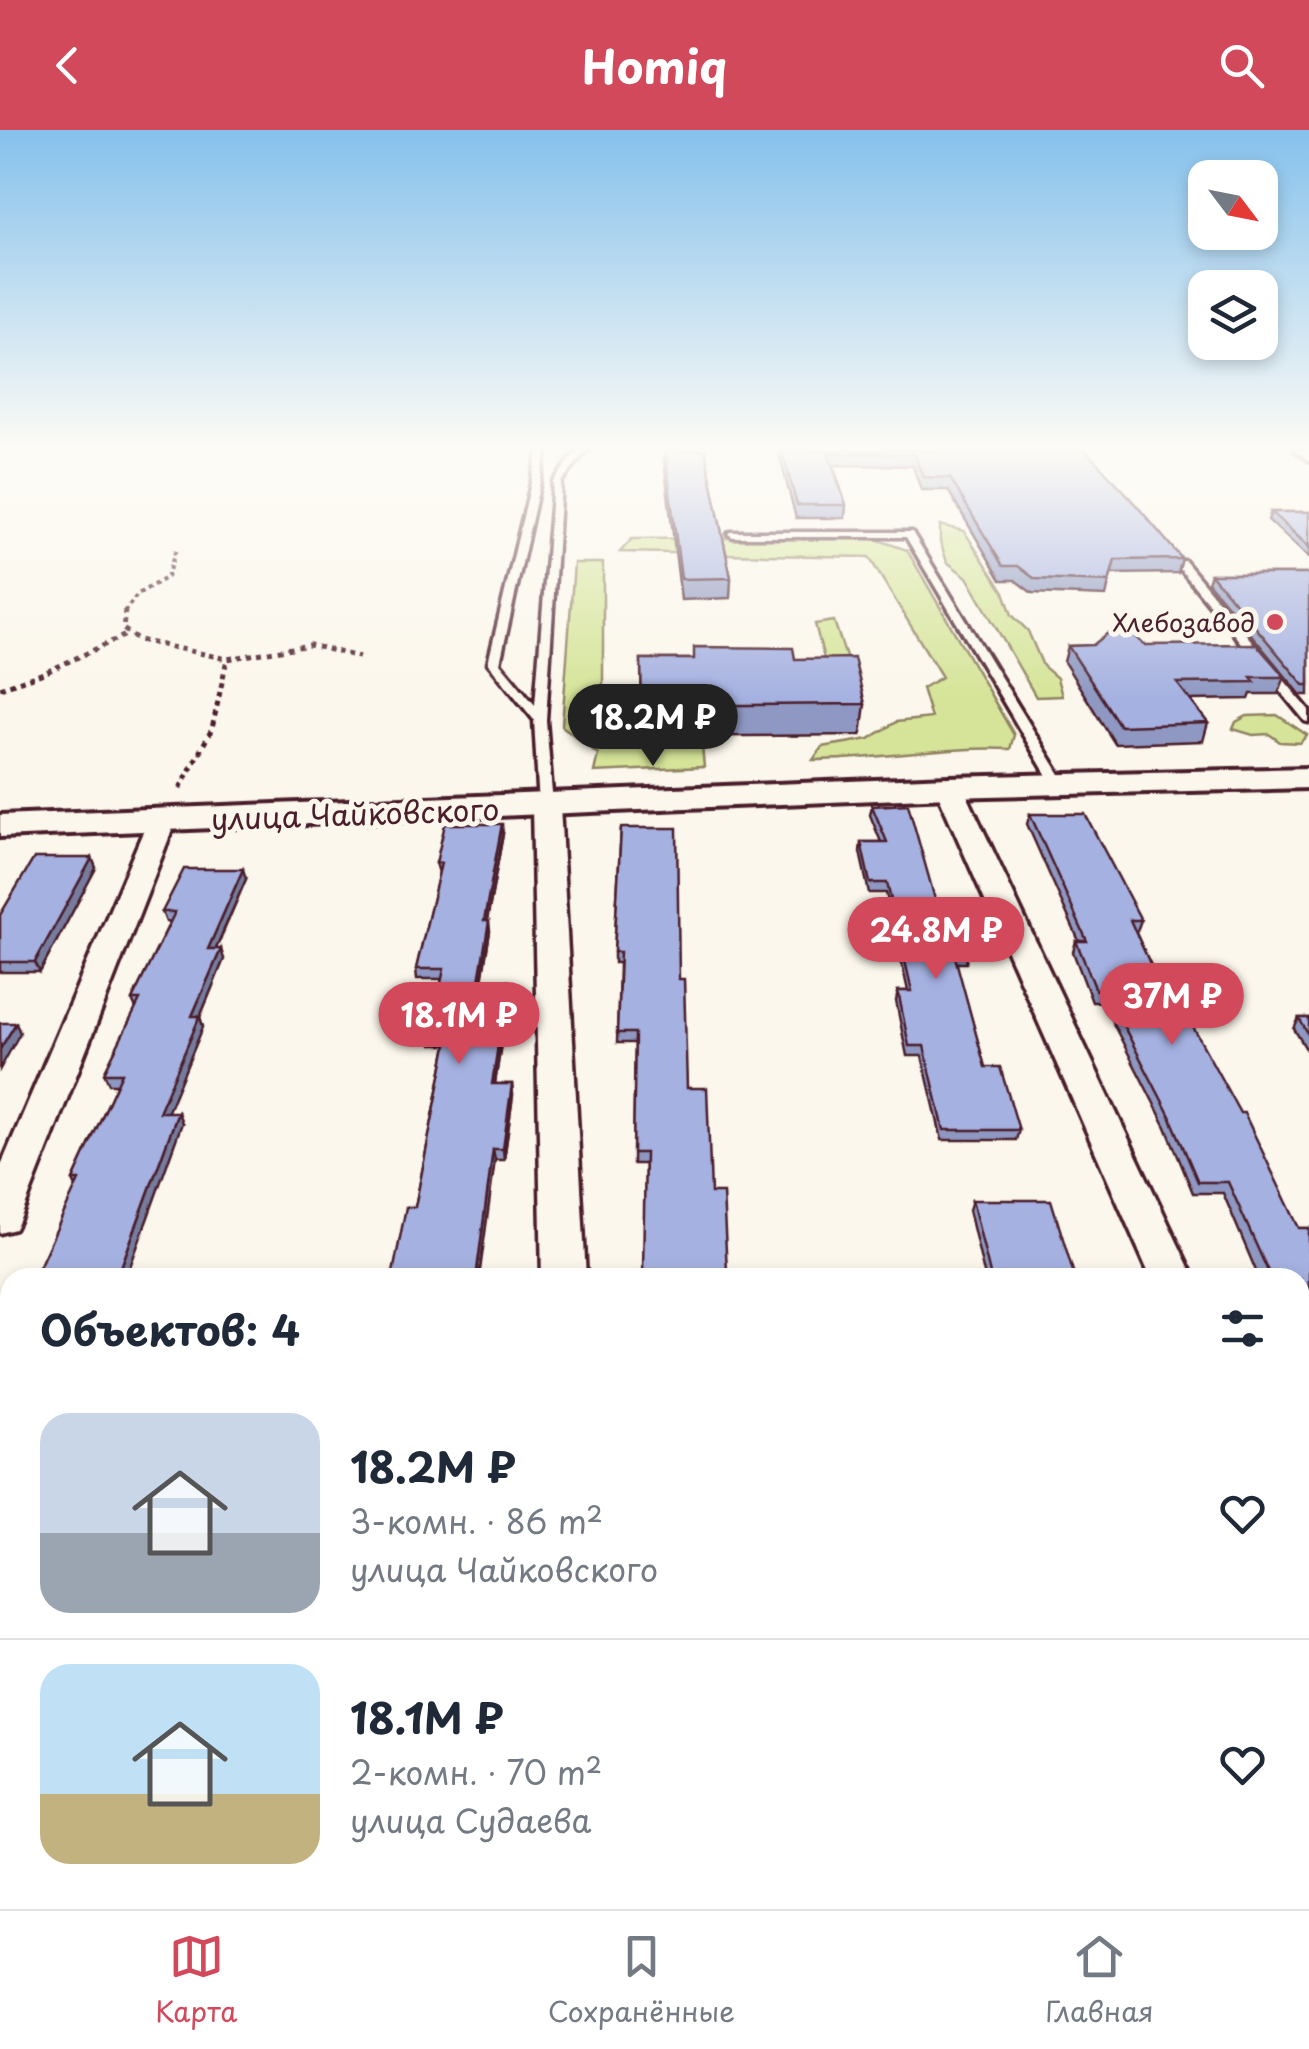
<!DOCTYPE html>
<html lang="ru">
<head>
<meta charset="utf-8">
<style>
	body { margin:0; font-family:"Playpen Sans",sans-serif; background:#f6f6f7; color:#1f2937; height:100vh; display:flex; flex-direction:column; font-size:38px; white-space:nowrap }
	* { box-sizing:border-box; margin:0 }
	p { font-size:32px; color:#747a83 }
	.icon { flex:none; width:55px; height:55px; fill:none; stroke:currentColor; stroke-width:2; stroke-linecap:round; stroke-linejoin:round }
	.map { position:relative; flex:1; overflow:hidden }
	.details { position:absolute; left:0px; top:1138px; width:1310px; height:642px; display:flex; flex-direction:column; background:#fff; border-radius:30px 30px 0 0; box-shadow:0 5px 15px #0003 }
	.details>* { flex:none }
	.needle { width:65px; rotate:122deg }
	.controls { position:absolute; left:1188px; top:30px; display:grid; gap:20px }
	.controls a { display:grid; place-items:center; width:90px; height:90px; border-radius:20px; background:#fff; box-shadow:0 5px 15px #0003; font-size:50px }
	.price { position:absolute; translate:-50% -85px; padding:0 22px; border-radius:35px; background:#d1495b; color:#fff; font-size:32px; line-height:65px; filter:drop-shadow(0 2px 5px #0008) }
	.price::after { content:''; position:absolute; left:50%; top:60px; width:30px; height:22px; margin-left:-15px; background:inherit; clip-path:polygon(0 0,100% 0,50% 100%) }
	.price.on { background:#222; color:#fff }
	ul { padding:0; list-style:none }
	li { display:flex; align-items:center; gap:30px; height:250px; padding:0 40px }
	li+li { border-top:2px solid #e0e1e3 }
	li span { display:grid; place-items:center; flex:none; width:280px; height:200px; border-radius:30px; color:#555 }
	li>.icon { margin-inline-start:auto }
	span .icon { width:120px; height:120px; fill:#fffc; stroke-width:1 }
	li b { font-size:42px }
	h2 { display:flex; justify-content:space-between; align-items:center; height:120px; padding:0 40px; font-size:42px }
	header { display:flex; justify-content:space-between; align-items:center; height:130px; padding:0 40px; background:#d1495b; color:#fff; font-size:45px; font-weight:700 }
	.tab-bar { display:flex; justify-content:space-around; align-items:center; height:140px; border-top:2px solid #e0e1e3; background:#fff; font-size:28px; color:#747a83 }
	.tab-bar a { display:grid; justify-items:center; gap:5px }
	.tab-bar .on { color:#d1495b }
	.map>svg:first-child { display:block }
</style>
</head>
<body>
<header><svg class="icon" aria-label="back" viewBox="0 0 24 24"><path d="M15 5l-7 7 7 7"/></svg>Homiq<svg class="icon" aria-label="search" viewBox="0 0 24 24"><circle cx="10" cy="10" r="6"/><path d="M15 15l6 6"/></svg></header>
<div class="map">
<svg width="1309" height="1779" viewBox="0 0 1309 1779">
	<rect width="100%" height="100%" fill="#fbf7ec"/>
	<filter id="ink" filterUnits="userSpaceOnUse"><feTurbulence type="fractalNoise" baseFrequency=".01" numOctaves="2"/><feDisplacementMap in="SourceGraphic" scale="20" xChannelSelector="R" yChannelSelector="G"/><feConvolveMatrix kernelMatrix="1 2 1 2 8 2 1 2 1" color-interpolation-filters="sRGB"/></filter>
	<g filter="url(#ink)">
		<g fill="#d5e498" stroke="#908262" stroke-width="2.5">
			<polygon points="940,395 964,401 1004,462 1012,485 1028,501 1043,536 1057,548 1062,566 1036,567 967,447 947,432 940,411"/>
			<path d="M870,407l37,13 107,185 -4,14c-66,-3 -131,11 -197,11l9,-13 47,-8 27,-17 35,-4 -9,-30 20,-11 -73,-120 -249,-5 12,-13z"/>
			<polygon points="574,433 603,433 603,601 627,616 702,616 704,637 594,642 598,624 562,596"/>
			<polygon points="834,491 850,539 828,544 815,494"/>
			<polygon points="1277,585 1307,605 1300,613 1280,612 1269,604 1253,605 1233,599 1236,592 1247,586"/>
		</g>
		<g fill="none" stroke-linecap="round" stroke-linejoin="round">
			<defs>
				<g id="service">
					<polygon points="539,320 547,320 500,533 535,575 553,352 578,320 587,320 561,352 546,590 553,676 546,680 539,676 534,590 488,533"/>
					<polygon points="730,402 912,402 1066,654 1064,657 1054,657 1052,654 906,407 733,407 728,404"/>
					<polygon points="1177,431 1185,431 1309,580 1309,592 1305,591 1177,435"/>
				</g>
				<g id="minor">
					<polygon points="949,649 963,657 1194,1148 1151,1148 935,657"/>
					<polygon points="546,668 556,670 560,676 586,1148 542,1148 532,676 536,670"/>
					<polygon points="162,681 172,684 176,690 21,1087 15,1099 0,1103 0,1038 148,690 152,684"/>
					<polygon points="1300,1399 1309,1403 1309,1471 1300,1468"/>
					<rect x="0" y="1471" width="10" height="54"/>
					<polygon points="552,1770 614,1770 615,1779 551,1779"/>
				</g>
				<g id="tertiary">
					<polygon points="1295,320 1309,320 1309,330"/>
					<polygon points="1309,638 1309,658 949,667 0,707 0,685 949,647"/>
				</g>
			</defs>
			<use href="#service" stroke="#4a1f2b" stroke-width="7"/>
			<use href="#minor" stroke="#4a1f2b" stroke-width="7"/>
			<use href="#tertiary" stroke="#4a1f2b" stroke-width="8"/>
			<polyline stroke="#4a1f2b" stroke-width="4" stroke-dasharray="4 4" stroke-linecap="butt" points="124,482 138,464 167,447 176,419"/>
			<g stroke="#4a1f2b" stroke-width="5" stroke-dasharray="5 5" stroke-linecap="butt">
				<polyline points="125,480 123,499 139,510 227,529 310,515 359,527"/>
				<polyline points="0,558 44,543 128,504"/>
				<polyline points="180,658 212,599 227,529"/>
			</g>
			<use href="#service" fill="#fbf7ec" fill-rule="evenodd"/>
			<use href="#minor" fill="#fbf7ec" fill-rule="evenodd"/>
			<use href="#tertiary" fill="#fbf7ec" fill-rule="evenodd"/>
		</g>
		<g fill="#8e98c2" stroke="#4a1f2b" stroke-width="2.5">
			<polygon points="664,320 705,320 731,448 730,468 681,470 664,331"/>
			<polygon points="778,320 1085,320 1182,429 1178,443 1111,444 1106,466 1032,463 1015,450 1001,450 948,360 921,360 913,336 833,335 846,375 845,388 796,388"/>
			<polygon points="1271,382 1309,382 1309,428 1268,390"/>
			<polygon points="1211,444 1309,444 1309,565 1301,565 1208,452"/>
			<polygon points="1144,515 1285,547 1278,564 1251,564 1249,569 1190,570 1208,593 1203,611 1115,614 1064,532 1068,516"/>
			<polygon points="641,529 795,529 865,574 861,605 642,607"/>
			<polygon points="872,676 968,823 966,833 956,833 985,937 1019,1000 1016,1010 942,1010 922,926 907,926 896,871 898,861 908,861 886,763 869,763 860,722 861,712 881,712 870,685"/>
			<polygon points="1030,684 1141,790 1137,801 1135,801 1170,877 1299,1098 1309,1098 1309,1217 1300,1197 1300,1148 1259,1148 1223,1063 1193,1063 1166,997 1102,872 1092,872 1073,822 1076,811 1079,811 1027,694"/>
			<polygon points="621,698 679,849 687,958 711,1063 727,1141 727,1148 644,1148 645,1034 633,1034 635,913 617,913 619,833 614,833 614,822"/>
			<polygon points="503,704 487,791 490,801 482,851 509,861 495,954 512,954 513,965 504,1030 495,1030 415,1077 447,915 432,915 430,905 442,849 417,849 416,839 439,743 436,733"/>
			<polygon points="92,728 96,738 40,842 0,842 0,785"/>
			<polygon points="246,749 216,819 224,829 200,887 203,897 167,982 182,993 76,1057 73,1050 117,954 109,954 104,943 136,879 132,870 170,792 166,792 162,782"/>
			<polygon points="1299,888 1309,888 1309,924 1294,899"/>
			<polygon points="972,1070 1075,1148 985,1148 969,1080"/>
		</g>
		<g fill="#747c9e" stroke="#4a1f2b" stroke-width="2.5">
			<polygon points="502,694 503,704 485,801 484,791"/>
			<polygon points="92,728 96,738 40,842 35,832"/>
			<polygon points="243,739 246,749 211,829 208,819"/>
			<polygon points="489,791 490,801 480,861 479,851"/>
			<polygon points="221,819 224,829 200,887 203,897 163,993 159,982 192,886"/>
			<polygon points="508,851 509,861 493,965 492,954"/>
			<polygon points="16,893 20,903 0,939 0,919"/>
			<polygon points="512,954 513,965 504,1030 503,1019"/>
			<polygon points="178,982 182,993 126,1148 117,1148"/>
			<polygon points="493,1019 495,1030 479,1148 476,1148"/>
			<polygon points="10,1697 10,1730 0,1760 0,1726"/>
		</g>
		<g fill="#a5b1e1" stroke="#4a1f2b" stroke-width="2.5">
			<polygon points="665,320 705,320 731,448 681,449"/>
			<polygon points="782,320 1085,320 1125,362 1182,429 1115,430 1109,452 1035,449 1018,436 1003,436 950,348 923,347 914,324 828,323 846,375 797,375"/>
			<polygon points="1271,382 1309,382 1309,417"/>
			<polygon points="1211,444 1309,444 1309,555 1304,555"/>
			<polygon points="1113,499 1131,502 1144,515 1256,514 1285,547 1251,547 1255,552 1177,553 1208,593 1120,596 1068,516 1093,515"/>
			<polygon points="694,517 793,518 795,529 854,528 865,574 642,576 641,529 694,529"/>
			<polygon points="908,674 937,776 954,776 968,823 954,823 985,937 1000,937 1019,1000 944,1000 924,916 909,916 898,861 912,861 887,753 870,753 861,712 887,712 872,676"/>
			<polygon points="1030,684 1085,684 1141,790 1130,790 1170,877 1182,877 1240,983 1244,983 1299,1098 1309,1098 1309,1190 1304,1180 1300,1180 1300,1148 1271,1148 1228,1052 1198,1052 1170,986 1105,860 1096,860 1076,811 1087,811"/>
			<polygon points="445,694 502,694 484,791 489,791 479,851 508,851 492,954 512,954 503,1019 493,1019 476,1148 392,1148 406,1077 415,1077 449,905 430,905 444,839 416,839 441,733 436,733"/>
			<polygon points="621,698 677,698 679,849 684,849 687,958 707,958 711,1063 723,1063 727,1141 643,1141 645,1023 633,1023 635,903 617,903 620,822 614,822"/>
			<polygon points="34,728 92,728 35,832 0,832 0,785"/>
			<polygon points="184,739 243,739 208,819 221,819 192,886 200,886 159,982 178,982 117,1148 34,1148 79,1050 73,1050 122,943 104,943 140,870 132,870 175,782 162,782"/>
			<polygon points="1299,888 1309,888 1309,906"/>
			<polygon points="0,893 16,893 0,919"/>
			<polygon points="972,1070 1051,1070 1075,1148 991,1148"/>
			<polygon points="0,1645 10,1645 10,1697 0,1726"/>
			<polygon points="335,1770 458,1770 457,1779 334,1779"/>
		</g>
	</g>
	<linearGradient id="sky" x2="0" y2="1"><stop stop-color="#85c1ec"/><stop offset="0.56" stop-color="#fdfbf6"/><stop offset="1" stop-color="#fdfbf6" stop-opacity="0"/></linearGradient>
	<rect width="1309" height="569" fill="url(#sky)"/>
	<circle fill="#d1495b" stroke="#fbf7ec" stroke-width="4" cx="1275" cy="492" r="10"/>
	<g text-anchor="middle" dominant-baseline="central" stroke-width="10" stroke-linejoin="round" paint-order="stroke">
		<g font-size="25" fill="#4a1f2b" stroke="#fbf7ec" text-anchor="end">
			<text x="1255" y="492">Хлебозавод</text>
		</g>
		<g font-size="30" fill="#4a1f2b" stroke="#fbf7ec">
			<text transform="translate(355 683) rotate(-2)">улица Чайковского</text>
		</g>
	</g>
</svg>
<div class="controls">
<a><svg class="needle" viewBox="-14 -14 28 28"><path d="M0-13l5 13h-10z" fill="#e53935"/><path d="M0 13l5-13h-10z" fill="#747a83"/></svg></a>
<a><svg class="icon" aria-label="layers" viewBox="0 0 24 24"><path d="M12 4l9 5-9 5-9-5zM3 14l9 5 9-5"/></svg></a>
</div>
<b class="price on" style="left:653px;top:639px">18.2M ₽</b>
<b class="price" style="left:936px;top:852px">24.8M ₽</b>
<b class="price" style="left:1172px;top:918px">37M ₽</b>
<b class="price" style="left:459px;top:937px">18.1M ₽</b>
<section class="details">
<h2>Объектов: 4<svg class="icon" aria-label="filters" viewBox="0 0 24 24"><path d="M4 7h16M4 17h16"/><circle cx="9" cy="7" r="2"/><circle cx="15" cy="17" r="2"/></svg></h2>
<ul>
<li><span style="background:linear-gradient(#c9d6e8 60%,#9aa5b1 0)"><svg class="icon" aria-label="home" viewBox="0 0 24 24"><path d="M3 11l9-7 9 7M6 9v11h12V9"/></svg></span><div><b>18.2M ₽</b><p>3-комн. · 86 m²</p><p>улица Чайковского</p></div><svg class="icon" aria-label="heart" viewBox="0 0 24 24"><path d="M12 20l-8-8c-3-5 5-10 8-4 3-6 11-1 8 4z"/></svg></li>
<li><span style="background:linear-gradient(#bfe0f5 65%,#c2b280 0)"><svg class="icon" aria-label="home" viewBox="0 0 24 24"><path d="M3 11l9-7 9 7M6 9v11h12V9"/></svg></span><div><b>18.1M ₽</b><p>2-комн. · 70 m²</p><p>улица Судаева</p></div><svg class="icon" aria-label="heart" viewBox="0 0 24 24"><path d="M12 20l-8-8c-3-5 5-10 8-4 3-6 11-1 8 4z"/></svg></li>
</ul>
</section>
</div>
<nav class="tab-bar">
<a class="on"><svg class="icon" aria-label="map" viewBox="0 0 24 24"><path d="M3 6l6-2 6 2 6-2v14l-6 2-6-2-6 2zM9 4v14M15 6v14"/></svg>Карта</a>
<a><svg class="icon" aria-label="saved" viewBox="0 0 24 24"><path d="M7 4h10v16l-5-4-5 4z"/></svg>Сохранённые</a>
<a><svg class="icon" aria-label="home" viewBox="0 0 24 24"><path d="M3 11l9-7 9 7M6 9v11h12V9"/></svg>Главная</a>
</nav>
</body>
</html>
